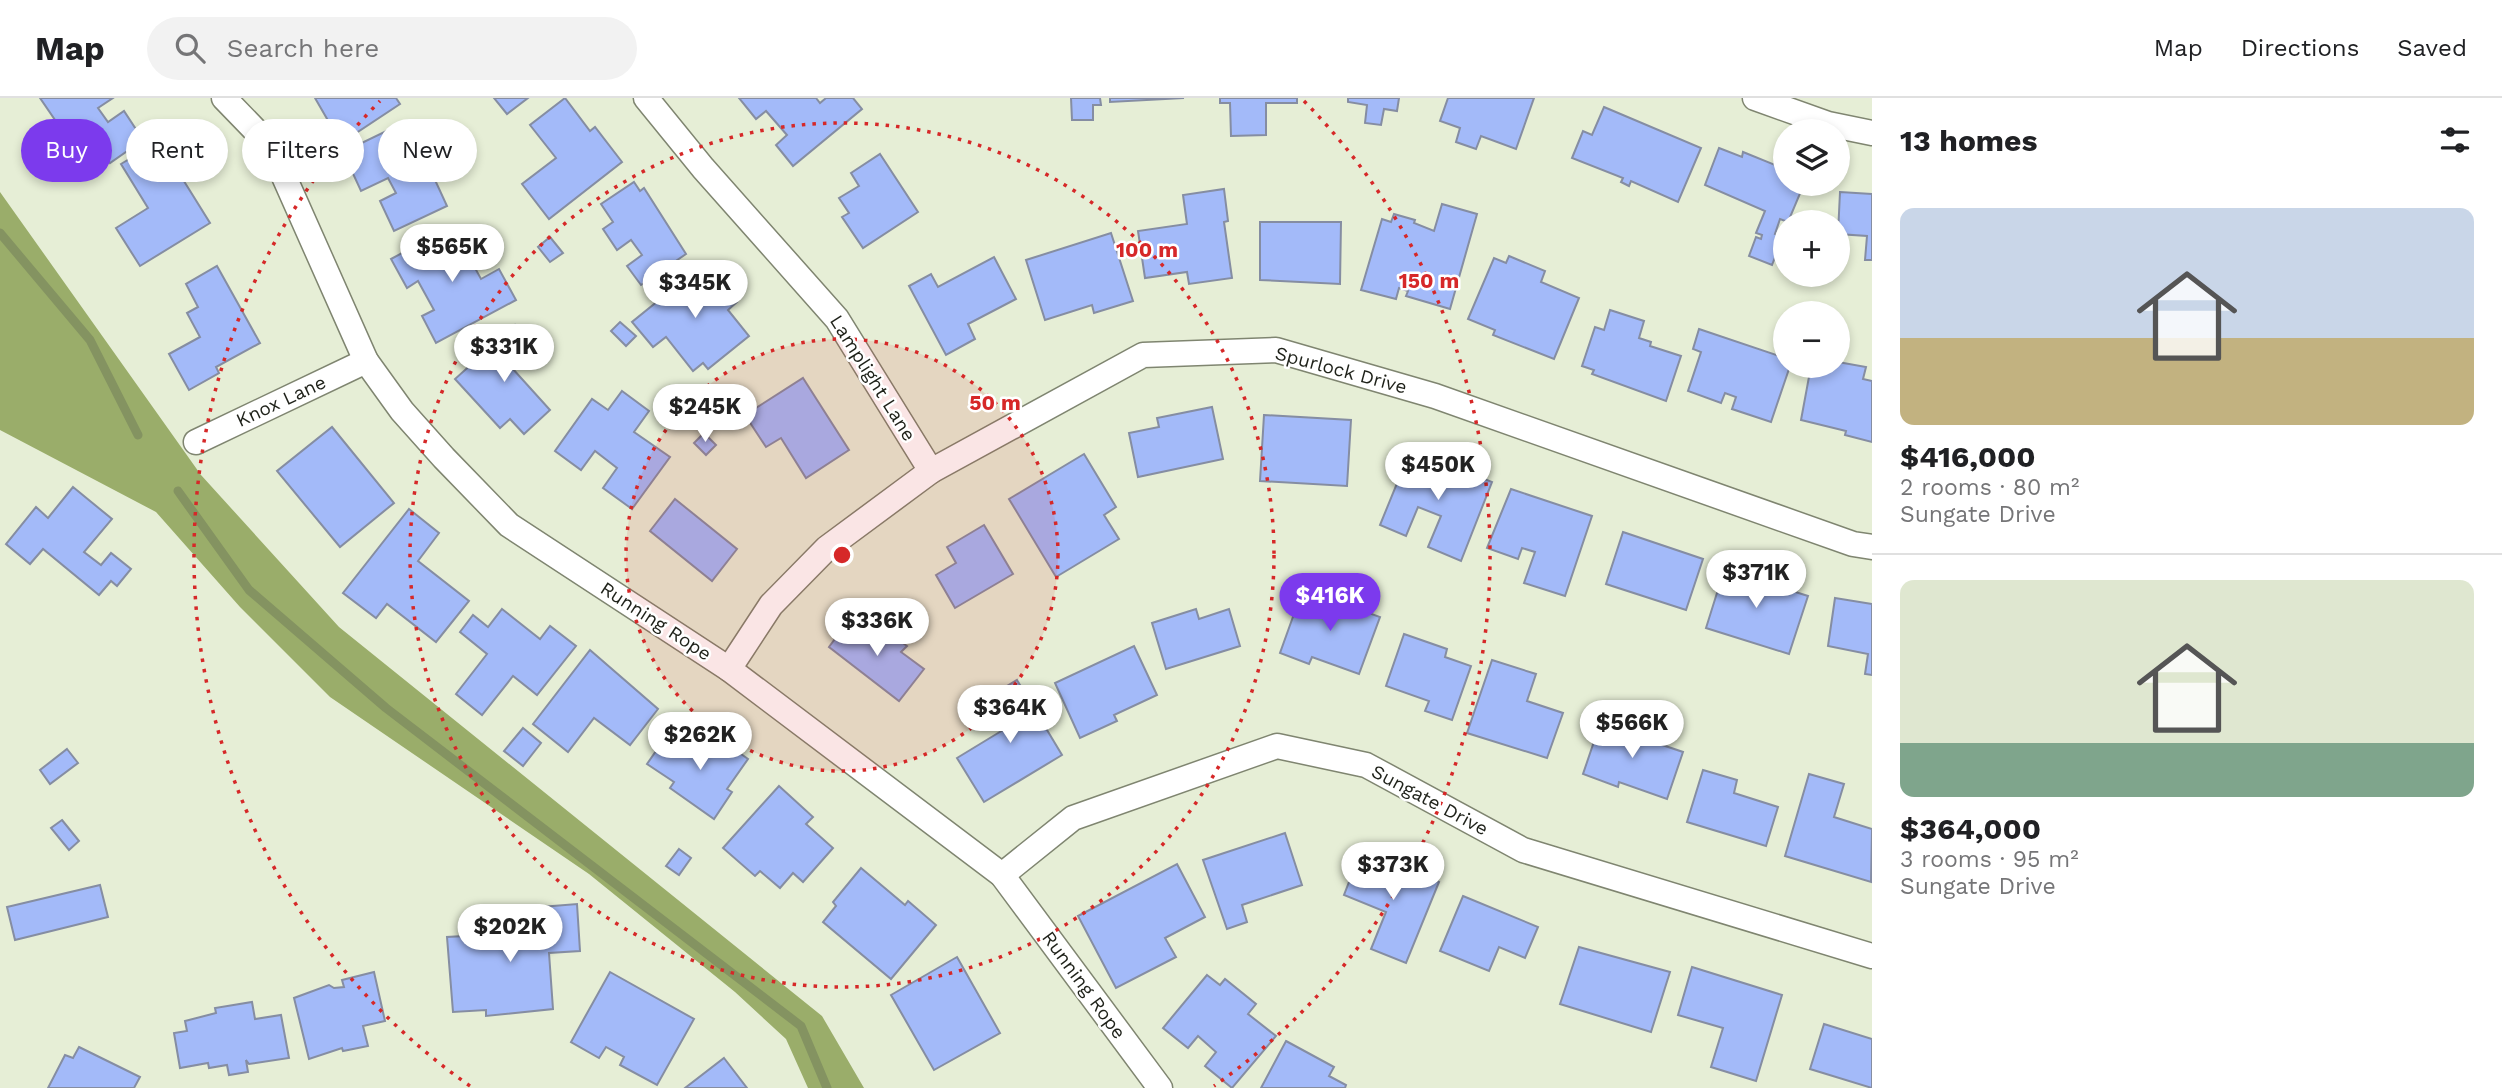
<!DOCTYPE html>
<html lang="en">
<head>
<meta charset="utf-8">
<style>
	body { margin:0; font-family:"Work Sans",sans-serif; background:#f2f2f2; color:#202124; height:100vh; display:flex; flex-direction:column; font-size:26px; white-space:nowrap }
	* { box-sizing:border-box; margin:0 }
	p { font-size:23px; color:#757577 }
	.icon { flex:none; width:38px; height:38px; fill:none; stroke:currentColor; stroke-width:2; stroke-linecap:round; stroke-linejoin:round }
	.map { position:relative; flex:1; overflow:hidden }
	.details { display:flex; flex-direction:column; background:#fff; width:630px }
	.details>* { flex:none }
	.guide { position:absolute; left:21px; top:21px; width:665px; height:63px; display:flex; gap:14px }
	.tools { position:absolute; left:1773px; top:21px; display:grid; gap:14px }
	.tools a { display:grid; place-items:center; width:77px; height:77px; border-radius:50%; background:#fff; box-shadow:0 4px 10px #0003; font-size:35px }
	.price { position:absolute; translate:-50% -60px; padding:0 16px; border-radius:24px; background:#fff; color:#222; font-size:23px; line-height:46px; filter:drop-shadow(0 2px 4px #0008) }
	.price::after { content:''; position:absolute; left:50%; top:42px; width:21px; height:16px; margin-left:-10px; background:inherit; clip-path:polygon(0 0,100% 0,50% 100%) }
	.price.current { background:#7c3aed; color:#fff }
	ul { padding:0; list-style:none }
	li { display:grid; align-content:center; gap:14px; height:371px; padding:0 28px }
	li+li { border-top:2px solid #e0e0e0 }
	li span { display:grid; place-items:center; height:217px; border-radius:14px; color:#555 }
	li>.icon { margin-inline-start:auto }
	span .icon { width:126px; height:126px; fill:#fffc; stroke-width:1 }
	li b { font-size:30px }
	h2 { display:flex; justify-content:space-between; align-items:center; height:84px; padding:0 28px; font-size:30px }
	.chip { padding:0 24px; border-radius:32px; background:#fff; box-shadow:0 4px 10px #0003; font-size:24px; line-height:63px }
	.chip.current { background:#7c3aed; color:#fff }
	header { display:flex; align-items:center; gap:42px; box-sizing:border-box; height:98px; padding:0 35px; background:#fff; border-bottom:2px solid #e0e0e0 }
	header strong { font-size:33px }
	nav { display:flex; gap:38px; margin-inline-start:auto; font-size:24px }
	.search { width:490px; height:63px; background:#f2f2f2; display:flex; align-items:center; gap:18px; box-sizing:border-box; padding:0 24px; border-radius:38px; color:#757577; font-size:26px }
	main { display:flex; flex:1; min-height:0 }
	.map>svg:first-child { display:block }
</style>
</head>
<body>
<header>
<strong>Map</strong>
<div class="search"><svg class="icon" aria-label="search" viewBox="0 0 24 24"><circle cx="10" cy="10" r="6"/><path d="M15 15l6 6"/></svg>Search here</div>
<nav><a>Map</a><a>Directions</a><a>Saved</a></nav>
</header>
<main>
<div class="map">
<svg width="1872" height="990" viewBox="0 0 1872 990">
	<rect width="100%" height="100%" fill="#e6eed6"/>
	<polygon fill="#9aad6a" points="0,94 201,377 339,529 822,918 864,990 808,990 786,941 735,894 589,776 330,599 240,509 156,414 0,332"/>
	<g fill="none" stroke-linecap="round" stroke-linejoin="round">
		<g stroke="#849361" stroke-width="9">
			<polyline points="0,135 90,242 138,337"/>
			<polyline points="178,393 249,492 386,610 801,928 827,990"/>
		</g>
	</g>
	<g fill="#a3baf9" stroke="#858da2" stroke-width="2">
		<polygon points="40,0 113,0 98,10 108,24 124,13 143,42 110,65 94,42 77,54"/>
		<polygon points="315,0 396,0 400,6 341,45"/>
		<polygon points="494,0 528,0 507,16"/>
		<polygon points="565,0 590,33 595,29 622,64 549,121 522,86 556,60 530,27"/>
		<polygon points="739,0 816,0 820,5 826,0 853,0 862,11 793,68 776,47 787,37 766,13 756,21"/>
		<polygon points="1071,0 1100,0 1101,7 1093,7 1093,22 1072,22"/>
		<polygon points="1110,0 1184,0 1110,4"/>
		<polygon points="1220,0 1297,0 1297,5 1266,5 1266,37 1231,38 1230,5 1220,5"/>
		<polygon points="1348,0 1399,0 1397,13 1384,11 1381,27 1365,25 1367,7 1348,4"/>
		<polygon points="1448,0 1534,0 1516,51 1481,38 1476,51 1456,44 1460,30 1440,23"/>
		<polygon points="1604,9 1701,50 1678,104 1631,83 1629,88 1621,84 1623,80 1572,60 1583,33 1592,37"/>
		<polygon points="407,23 419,49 431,44 446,77 435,82 447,108 394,133 380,103 396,95 388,80 361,93 343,54"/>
		<polygon points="159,43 210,125 140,168 116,130 148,110 121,66"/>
		<polygon points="1719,50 1742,59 1743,54 1785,71 1785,86 1804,86 1788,124 1780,121 1775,136 1780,138 1778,143 1781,144 1772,167 1749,158 1756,139 1761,141 1762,137 1756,135 1765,113 1705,87"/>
		<polygon points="880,56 918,114 863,150 842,119 849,115 839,100 859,88 851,75"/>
		<polygon points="634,84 640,93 644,90 686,156 641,187 627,168 642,157 631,142 617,152 603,131 613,124 601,106"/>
		<polygon points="1224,91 1228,123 1224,124 1232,180 1189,186 1187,174 1145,180 1138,133 1187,126 1183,97"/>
		<polygon points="1840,94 1872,96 1872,162 1865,162 1867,138 1838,136"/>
		<polygon points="1442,106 1477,116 1450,211 1406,198 1408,193 1399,190 1396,201 1361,192 1382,121 1391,124 1394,116 1415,122 1414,125 1434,133"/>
		<polygon points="1260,124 1341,124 1340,186 1260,182"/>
		<polygon points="452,128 481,181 499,171 516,202 436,245 422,218 434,212 418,183 407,190 391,161"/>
		<polygon points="1111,135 1133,203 1094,215 1092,207 1045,222 1026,162"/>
		<polygon points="550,139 563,155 550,164 538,149"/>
		<polygon points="1509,158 1545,173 1541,184 1579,200 1554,261 1493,237 1495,232 1468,221 1494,160 1506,165"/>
		<polygon points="994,159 1016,201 968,226 975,241 946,257 909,188 931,176 938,189"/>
		<polygon points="705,165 737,204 728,212 749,238 708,271 703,265 693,273 666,239 653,249 632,224"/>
		<polygon points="217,168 260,245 216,269 219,275 189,292 169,256 200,239 187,215 198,209 186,186"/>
		<polygon points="1610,212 1644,223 1639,240 1651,244 1650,248 1681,258 1666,303 1592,276 1594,272 1582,268 1595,229 1604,232"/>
		<polygon points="620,224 636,238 626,248 611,233"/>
		<polygon points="515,227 534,249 512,270 550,312 524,336 510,321 500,330 455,281"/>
		<polygon points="1699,231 1785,260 1785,268 1790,268 1771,324 1732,311 1736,299 1725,295 1721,305 1688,293 1701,254 1693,251"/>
		<polygon points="1838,264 1866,269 1863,281 1872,283 1872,344 1845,337 1846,333 1801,322 1811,268 1838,268"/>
		<polygon points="803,280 849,352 806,380 781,340 766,349 745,317"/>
		<polygon points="622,293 649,313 634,334 670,359 632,411 603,390 617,370 595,353 581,372 555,353 592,301 608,312"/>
		<polygon points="1212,309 1223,361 1138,379 1129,335 1159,329 1157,320"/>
		<polygon points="1264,317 1351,322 1347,388 1260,383"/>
		<polygon points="332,329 394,405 340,449 277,373"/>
		<polygon points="704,335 716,347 706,357 694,345"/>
		<polygon points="1411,351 1492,384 1461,463 1428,449 1441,418 1418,409 1406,438 1380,427"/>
		<polygon points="1084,356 1116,409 1104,417 1119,441 1056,479 1009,401"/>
		<polygon points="73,389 112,421 84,454 101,467 111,455 131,471 117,488 111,483 99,497 43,451 30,466 6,446 36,409 48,420"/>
		<polygon points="1511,391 1592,418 1565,498 1524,485 1535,454 1522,450 1518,461 1487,450"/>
		<polygon points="675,401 737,451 712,483 650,433"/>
		<polygon points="409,411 439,435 418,463 469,503 436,544 387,506 376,520 343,495"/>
		<polygon points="984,427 1013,476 955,510 936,477 956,465 947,449"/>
		<polygon points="1623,434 1703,461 1686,512 1606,486"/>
		<polygon points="1727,463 1757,472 1754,481 1808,498 1789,556 1706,530"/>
		<polygon points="1303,491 1380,519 1359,576 1312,559 1309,566 1280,555"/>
		<polygon points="1835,500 1872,506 1872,577 1865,576 1868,556 1828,548"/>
		<polygon points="502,511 540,541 550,528 576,548 537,597 513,578 482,617 456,596 487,556 460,534 473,517 488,529"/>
		<polygon points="1196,511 1199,521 1229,511 1240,548 1166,571 1152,525"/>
		<polygon points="851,519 881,543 888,534 907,548 901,554 924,571 899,603 829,549"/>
		<polygon points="1404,536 1447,551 1445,559 1471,568 1452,622 1425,613 1429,603 1386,588"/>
		<polygon points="1134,548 1157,597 1114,617 1117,623 1080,640 1055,585"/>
		<polygon points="590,552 658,611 630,647 594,620 568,654 533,626"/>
		<polygon points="1492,562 1536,576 1527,603 1563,615 1547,660 1467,635"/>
		<polygon points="1017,582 1062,657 984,704 957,660 1003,632 984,602"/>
		<polygon points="1603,617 1633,627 1630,636 1683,654 1667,701 1619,684 1618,689 1583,676"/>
		<polygon points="523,630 541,645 523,668 504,653"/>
		<polygon points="713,636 748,661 727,691 732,694 714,721 670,690 674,684 647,666 665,640 691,658 701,644 706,646"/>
		<polygon points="67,651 78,665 50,686 40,672"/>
		<polygon points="1703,672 1737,682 1734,695 1778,709 1766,748 1687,724"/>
		<polygon points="1809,676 1844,686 1834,719 1872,731 1871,784 1785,758"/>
		<polygon points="779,688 813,719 806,726 833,750 803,784 793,775 780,790 760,773 755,778 723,750"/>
		<polygon points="62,722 79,743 69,752 51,730"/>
		<polygon points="1285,735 1302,787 1242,807 1247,824 1227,831 1203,762"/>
		<polygon points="679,751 691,760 679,777 666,768"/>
		<polygon points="1361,753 1439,784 1406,865 1371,851 1386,814 1344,797"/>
		<polygon points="1177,766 1205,819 1165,840 1176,859 1116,890 1078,818"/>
		<polygon points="861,770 905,807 908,803 936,827 891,881 823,824 836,808 833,804"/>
		<polygon points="100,787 108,819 15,842 7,809"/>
		<polygon points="1463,798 1538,829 1525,860 1499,849 1489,873 1440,853"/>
		<polygon points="577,806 580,853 549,855 553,911 486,918 486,912 453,914 447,839 464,838 463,832 542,827 541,809"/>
		<polygon points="1579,849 1670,874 1651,934 1560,906"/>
		<polygon points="957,859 1000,935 934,972 891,897"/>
		<polygon points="1692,869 1782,897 1756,983 1711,969 1723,930 1678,917"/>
		<polygon points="374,874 385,923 363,928 368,948 343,953 342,950 309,961 294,900 329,887 334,890 344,889 342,882"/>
		<polygon points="610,874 694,921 657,987 620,967 624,959 606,949 599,960 571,944"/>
		<polygon points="1207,877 1220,887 1225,881 1256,906 1248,916 1276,938 1232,990 1205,968 1216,954 1198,938 1188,950 1163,930"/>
		<polygon points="252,904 255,921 281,917 289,960 249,966 246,962 248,974 229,977 227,967 209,970 208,965 180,970 174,935 187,933 185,923 216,915 215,910"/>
		<polygon points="1824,926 1872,941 1872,990 1810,971"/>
		<polygon points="1286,943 1334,969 1329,978 1346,987 1345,990 1261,990"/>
		<polygon points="79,949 140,979 134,990 48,990 65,957 73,960"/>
		<polygon points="724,960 747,990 685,990"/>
	</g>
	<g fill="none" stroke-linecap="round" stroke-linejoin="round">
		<defs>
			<g id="street">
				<polyline points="224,0 254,31 278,65 366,263 402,313 444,360 509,427 729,571 1002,777 1160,990"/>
				<polyline points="646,0 703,70 837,221 931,373"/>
				<polyline points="1755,0 1828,26 1872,35"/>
				<polyline points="196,344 366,263"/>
				<polyline points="729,571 771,507 827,450 931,373 1143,257 1276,252 1435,298 1853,446 1872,449"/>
				<polyline points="1002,777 1073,720 1277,648 1366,667 1523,752 1872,858"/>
			</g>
		</defs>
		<use href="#street" stroke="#7f8570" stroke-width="27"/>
		<use href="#street" stroke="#fff" stroke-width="24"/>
	</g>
	<circle cx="842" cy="457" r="216" fill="#d62828" fill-opacity=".12"/>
	<g fill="none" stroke="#d62828" stroke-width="3.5" stroke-dasharray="3.5 7">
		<circle cx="842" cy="457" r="216"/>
		<circle cx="842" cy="457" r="432"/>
		<path d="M470 988A648 648 0 0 1 380 3M1304 3A648 648 0 0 1 1214 988"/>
	</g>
	<g text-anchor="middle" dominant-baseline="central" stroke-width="5" stroke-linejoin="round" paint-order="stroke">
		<g font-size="19" fill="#1e2119" stroke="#fff">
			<text transform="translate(1341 272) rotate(15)">Spurlock Drive</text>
			<text transform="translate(873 280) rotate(58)">Lamplight Lane</text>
			<text transform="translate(281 303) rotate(-25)">Knox Lane</text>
			<text transform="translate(656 523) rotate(33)">Running Rope</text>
			<text transform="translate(1430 702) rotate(28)">Sungate Drive</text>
			<text transform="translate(1084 887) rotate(54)">Running Rope</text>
		</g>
	</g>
	<circle cx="842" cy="457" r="10" fill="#d62828" stroke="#fff" stroke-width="3.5"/>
	<g font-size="21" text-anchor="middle" font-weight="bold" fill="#d62828" stroke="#fff" stroke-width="5" stroke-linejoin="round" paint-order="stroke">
		<text x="1147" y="159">100 m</text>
		<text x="1429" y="190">150 m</text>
		<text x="995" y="312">50 m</text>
	</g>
</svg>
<div class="tools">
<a><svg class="icon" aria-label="layers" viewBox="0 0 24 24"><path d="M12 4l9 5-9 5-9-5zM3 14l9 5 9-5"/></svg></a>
<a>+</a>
<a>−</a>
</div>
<b class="price" style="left:452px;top:186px">$565K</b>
<b class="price" style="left:695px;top:222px">$345K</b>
<b class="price" style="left:504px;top:286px">$331K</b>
<b class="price" style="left:705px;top:346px">$245K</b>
<b class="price" style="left:1438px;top:404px">$450K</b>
<b class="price" style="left:1756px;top:512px">$371K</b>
<b class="price current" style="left:1330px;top:535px">$416K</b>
<b class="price" style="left:877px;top:560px">$336K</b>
<b class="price" style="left:1010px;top:647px">$364K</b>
<b class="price" style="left:1632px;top:662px">$566K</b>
<b class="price" style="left:700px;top:674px">$262K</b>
<b class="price" style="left:1393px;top:804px">$373K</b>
<b class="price" style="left:510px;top:866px">$202K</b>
<div class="guide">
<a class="chip current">Buy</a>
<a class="chip">Rent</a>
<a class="chip">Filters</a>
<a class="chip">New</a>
</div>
</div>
<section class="details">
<h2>13 homes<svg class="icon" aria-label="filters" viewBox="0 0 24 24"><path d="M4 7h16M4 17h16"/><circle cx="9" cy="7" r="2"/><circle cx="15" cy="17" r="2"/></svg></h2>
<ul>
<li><span style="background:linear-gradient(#c9d6e8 60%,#c2b280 0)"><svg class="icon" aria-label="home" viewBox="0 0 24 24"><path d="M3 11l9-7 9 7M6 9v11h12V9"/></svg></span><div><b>$416,000</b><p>2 rooms · 80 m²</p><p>Sungate Drive</p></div></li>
<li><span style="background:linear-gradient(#dfe7d0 75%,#7fa58c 0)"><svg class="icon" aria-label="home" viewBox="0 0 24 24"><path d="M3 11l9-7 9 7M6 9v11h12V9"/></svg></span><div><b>$364,000</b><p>3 rooms · 95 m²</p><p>Sungate Drive</p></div></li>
</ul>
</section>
</main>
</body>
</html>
